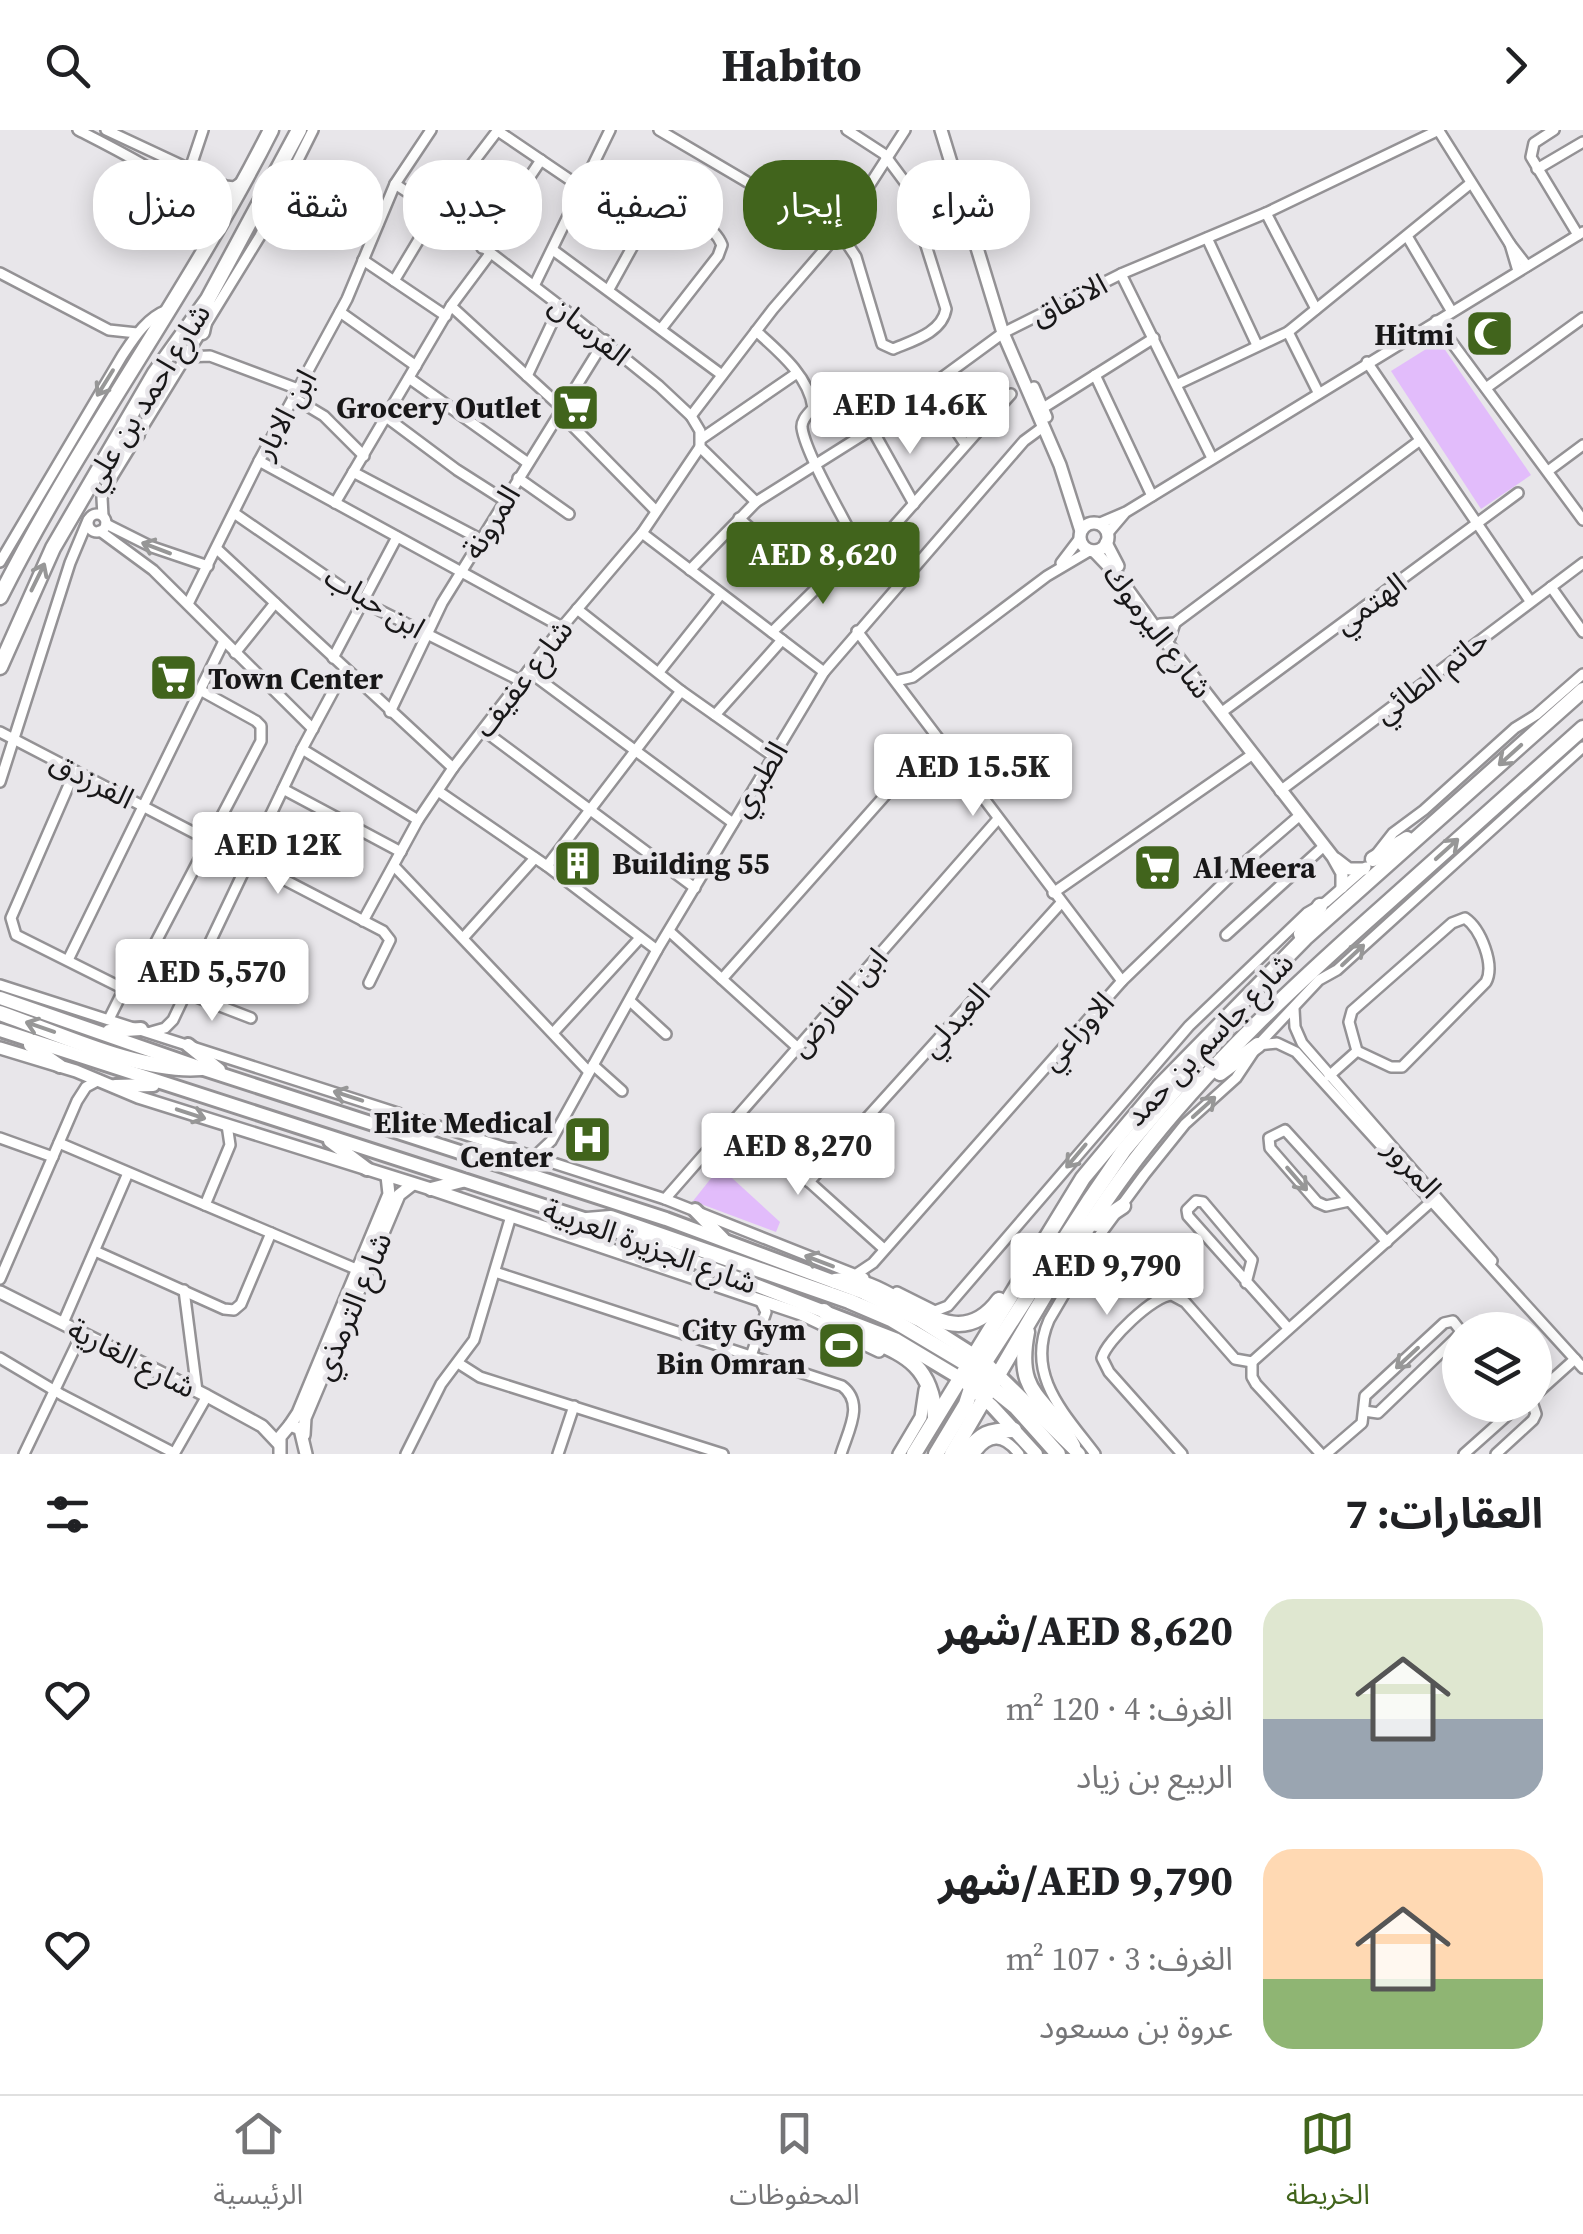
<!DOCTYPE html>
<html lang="ar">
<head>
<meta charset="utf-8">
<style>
	body { margin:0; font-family:"Source Serif 4","Noto Sans Arabic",serif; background:#f2f2f2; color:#202124; direction:rtl; height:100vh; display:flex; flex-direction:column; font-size:38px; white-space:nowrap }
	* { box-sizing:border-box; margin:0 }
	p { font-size:32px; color:#757577 }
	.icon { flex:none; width:55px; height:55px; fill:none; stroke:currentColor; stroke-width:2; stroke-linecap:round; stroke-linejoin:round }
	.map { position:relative; height:1324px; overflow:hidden; direction:ltr }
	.sheet { display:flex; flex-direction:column; background:#fff; flex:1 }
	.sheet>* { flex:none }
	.hud { position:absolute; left:30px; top:30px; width:1000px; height:90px; direction:rtl; display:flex; gap:20px }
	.tools { position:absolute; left:1442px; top:1182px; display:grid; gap:20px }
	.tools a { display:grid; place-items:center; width:110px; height:110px; border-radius:50%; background:#fff; box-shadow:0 5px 25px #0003; font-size:50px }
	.price { position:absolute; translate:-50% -85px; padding:0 22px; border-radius:10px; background:#fff; color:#222; font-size:32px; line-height:65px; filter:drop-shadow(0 2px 5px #0008) }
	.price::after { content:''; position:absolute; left:50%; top:60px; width:30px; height:22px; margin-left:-15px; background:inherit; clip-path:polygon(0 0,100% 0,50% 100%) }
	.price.on { background:#41641c; color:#fff }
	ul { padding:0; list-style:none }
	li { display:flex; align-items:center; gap:30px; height:250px; padding:0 40px }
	li span { display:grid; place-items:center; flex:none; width:280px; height:200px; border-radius:30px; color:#555 }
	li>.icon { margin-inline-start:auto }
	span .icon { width:120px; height:120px; fill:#fffc; stroke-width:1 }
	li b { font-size:42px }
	h2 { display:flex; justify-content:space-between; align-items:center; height:120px; padding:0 40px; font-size:42px }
	.pill { padding:0 35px; border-radius:40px; background:#fff; box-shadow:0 5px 25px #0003; font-size:35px; line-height:90px }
	.pill.on { background:#41641c; color:#fff }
	header { display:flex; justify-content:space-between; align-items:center; height:130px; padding:0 40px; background:#fff; font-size:45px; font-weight:700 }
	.tab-bar { display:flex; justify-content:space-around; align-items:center; height:140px; border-top:2px solid #e0e0e0; background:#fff; font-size:28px; color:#757577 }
	.tab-bar a { display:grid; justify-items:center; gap:5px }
	.tab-bar .on { color:#41641c }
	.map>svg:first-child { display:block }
</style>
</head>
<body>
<header><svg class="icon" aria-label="forward" viewBox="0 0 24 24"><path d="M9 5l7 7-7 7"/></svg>Habito<svg class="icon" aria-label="search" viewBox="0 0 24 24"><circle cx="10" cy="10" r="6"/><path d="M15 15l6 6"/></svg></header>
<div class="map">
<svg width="1583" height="1324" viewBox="0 0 1583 1324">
	<rect width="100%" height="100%" fill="#e8e6ea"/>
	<g fill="#e2bcfb">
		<polygon points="1439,211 1531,345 1481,379 1391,241"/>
		<polygon points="720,1037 780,1092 776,1102 693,1071"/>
	</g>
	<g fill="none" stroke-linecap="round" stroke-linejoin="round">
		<defs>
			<g id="minor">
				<path d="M78,0c27,14 136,67 137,96"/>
				<polyline points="106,0 226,56 234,57 243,51"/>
				<path d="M659,0l185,109 12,18 26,87 11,5c19,-8 49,-16 53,-40l-39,-124 -23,-31 -37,-24"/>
				<polyline points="1554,0 1534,13 1531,27 1578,105"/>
				<polyline points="498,1 582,58"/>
				<polyline points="1439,1 1510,114 1527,136"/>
				<polyline points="190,39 203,0"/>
				<polyline points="1537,39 1583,12"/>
				<polyline points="290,48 306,49 378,94"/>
				<polyline points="395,54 436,81 560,176 659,256 691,286 700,301 700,317 756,372"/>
				<polyline points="183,60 192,61 197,58 198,48 191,41"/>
				<polyline points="1266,83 1316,179"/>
				<polyline points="1407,106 1452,182"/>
				<polyline points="1207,108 1257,215"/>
				<polyline points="1510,114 1518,141"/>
				<polyline points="482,118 541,30"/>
				<polyline points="553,120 722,245"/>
				<polyline points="363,130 446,186"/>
				<polyline points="0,143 109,200 137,203"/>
				<polyline points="1121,144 1212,328"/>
				<polyline points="394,151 436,81 498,0"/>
				<polyline points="534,156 610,0"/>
				<path d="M609,159l41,-74 10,-11c19,-2 55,23 62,41l-4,11 -57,73"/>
				<polyline points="451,176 562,278"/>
				<polyline points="340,182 416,236"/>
				<polyline points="1436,191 1583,390"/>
				<path d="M756,201c22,20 53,45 57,77 -5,6 -12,12 -11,20 4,27 43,92 56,119"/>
				<polyline points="1288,202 1318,262"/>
				<polyline points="185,227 210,226 298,259"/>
				<polyline points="1367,232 1530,471"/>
				<polyline points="1095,245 1152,366"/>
				<polyline points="527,246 560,176"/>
				<polyline points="409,248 528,333"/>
				<polyline points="1178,254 1288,202 1471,53"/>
				<polyline points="1034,257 1047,287"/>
				<polyline points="1486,258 1583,188"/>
				<polyline points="928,259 965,314"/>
				<polyline points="294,268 324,286 364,326"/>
				<polyline points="1043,278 1154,208"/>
				<polyline points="559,282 656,381"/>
				<polyline points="691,286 773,179 838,104 905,0"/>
				<polyline points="386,287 457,340 504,370"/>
				<polyline points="872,299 914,374"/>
				<polyline points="701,309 797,243"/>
				<polyline points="259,331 562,497"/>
				<polyline points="1548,341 1583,315"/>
				<polyline points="353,342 480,409"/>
				<polyline points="518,348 569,384"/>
				<polyline points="335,373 451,176 489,125"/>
				<polyline points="234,383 363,472 521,551"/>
				<circle cx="97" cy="393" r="9"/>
				<polyline points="103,386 102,368 106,357 260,106 313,0"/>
				<polyline points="739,388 781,426 819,453"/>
				<polyline points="106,394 152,417 208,436"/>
				<polyline points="1098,394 1126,382 1583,102"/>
				<polyline points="100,401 153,440 313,599"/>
				<polyline points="642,403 824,542"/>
				<polyline points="1107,404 1124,384"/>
				<polyline points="217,419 453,638"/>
				<polyline points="871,422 1011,264"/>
				<path d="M0,432l122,-206c12,-18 24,-38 45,-46"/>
				<polyline points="1061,433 1080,408"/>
				<polyline points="690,440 756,372 872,299 1003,203 1121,144 1266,83 1439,0"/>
				<polyline points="1551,457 1583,502"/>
				<polyline points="188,474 259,331 347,169 395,54 431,0"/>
				<polyline points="577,479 681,561 773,626"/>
				<polyline points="1160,494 1175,493 1419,311"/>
				<polyline points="857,501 1122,851"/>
				<polyline points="772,502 858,417 871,422 898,455"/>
				<polyline points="1170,508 1175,493"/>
				<polyline points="235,523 275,473"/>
				<polyline points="333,528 397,407"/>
				<polyline points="528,541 733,693"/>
				<polyline points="659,542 721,464"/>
				<polyline points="896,551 913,547 1047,446 1091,420"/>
				<polyline points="390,582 442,473 605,210"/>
				<polyline points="1222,582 1518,363"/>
				<polyline points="715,585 782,510"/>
				<polyline points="483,600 695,758"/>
				<polyline points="0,602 383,801 390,810 369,853"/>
				<polyline points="302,619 418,690"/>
				<polyline points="75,641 11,788 16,805 124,859"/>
				<polyline points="0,652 70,433 88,390"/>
				<polyline points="283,659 401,722"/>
				<polyline points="438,661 547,736 657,820"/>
				<polyline points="1280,661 1583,433"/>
				<polyline points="1375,726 1393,703 1424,680 1515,598 1536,585 1583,544"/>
				<polyline points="394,736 589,942"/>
				<polyline points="547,736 681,561"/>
				<polyline points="1053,763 1253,624"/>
				<path d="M1465,788c16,11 30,47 21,64l-84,85h-11l-34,-16 -8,-29 3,-11 100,-88z"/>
				<polyline points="363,791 418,690 453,638 562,497 642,403 700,317"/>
				<polyline points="669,801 798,918"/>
				<polyline points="1226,805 1324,716"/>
				<polyline points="464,807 535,728"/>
				<polyline points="68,830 224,511"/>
				<polyline points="722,849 936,608"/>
				<polyline points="0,855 665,1069 864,1148"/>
				<polyline points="186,863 251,888"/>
				<polyline points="630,871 666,904"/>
				<polyline points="1294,879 1295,897 1302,913 1492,1131"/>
				<polyline points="109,889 124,859 137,848 261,611 261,596 256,591 200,560"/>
				<polyline points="151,902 165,898 173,890 302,619 345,539"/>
				<polyline points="553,903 640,808"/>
				<polyline points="1258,915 1277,913 1296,922 1583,1238"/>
				<polyline points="593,935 622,961"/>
				<polyline points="1329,946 1357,921"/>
				<polyline points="737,987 884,1119"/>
				<polyline points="0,1008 53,1027"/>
				<polyline points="59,1013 363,1142"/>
				<polyline points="534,1027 551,1011 657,820 824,542 1024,311 1043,297"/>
				<polyline points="809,1052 1061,773"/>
				<polyline points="665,1069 998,689"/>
				<polyline points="1349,1071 1326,1076 1317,1072 1270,1018 1269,1008 1285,1000 1387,1112"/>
				<polyline points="205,1075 230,1015 227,995"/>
				<polyline points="95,1121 224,1179 234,1180 241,1174 271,1103"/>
				<path d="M495,1142l347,114c23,17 6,45 -1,68"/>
				<polyline points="855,1145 873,1133 1122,851 1241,736 1299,686"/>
				<polyline points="0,1149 77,971 86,957 99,950"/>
				<polyline points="1246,1153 1252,1130 1203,1072 1196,1071 1187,1080 1188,1086 1288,1198"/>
				<polyline points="184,1160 197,1261"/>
				<polyline points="897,1162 935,1181 948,1176 1189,896 1307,783 1326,772 1366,737"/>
				<polyline points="63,1193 128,1043"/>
				<polyline points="751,1226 766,1182 760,1170"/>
				<polyline points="0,1228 62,1265 174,1323"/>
				<polyline points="1252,1232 1433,1070"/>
				<polyline points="1252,1232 1252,1247 1256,1254 1321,1324"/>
				<polyline points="458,1233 480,1247 723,1324"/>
				<polyline points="1535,1265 1575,1229"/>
				<polyline points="1364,1281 1378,1283 1460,1204"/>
				<polyline points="24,1324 82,1203"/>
				<polyline points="174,1324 207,1266"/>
				<polyline points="406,1324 441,1254 474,1210 511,1086"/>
				<polyline points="558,1324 574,1276"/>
				<path d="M975,1324c14,-21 29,-19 44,0"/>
				<path d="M1095,1324c-31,-41 -70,-79 -46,-134l47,-80 48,-65 41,-51 51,-46 22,-33 61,-65 18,-10 246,-223"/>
				<path d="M1182,1324l-73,-82 -7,-14c4,-17 52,-63 70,-63l13,7 50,57 17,3"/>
				<polyline points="1326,1324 1362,1293 1365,1266 1444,1193 1453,1191 1460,1200"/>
				<polyline points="1464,1324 1519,1275"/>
				<polyline points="1496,1324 1533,1290 1536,1284 1533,1275"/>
			</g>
			<g id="tertiary">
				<polyline points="941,0 1003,203 1060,335 1081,401"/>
				<circle cx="1094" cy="407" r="14"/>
				<polyline points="1106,413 1118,436"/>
				<polyline points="1094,421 1117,445 1156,499 1333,727 1342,743 1342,757"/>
				<polyline points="1336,729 1349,739 1364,739"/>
				<polyline points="0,918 76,941 138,967 431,1059 801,1184 879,1221"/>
				<polyline points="0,1162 207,1266 262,1296 279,1314"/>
				<polyline points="290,1295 298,1283 389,1064 387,1046"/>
				<polyline points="304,1305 305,1288 399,1065 413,1054"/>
				<polyline points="280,1324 280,1307 290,1295 300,1299 306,1324"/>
				<polyline points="899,1324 921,1287 925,1260"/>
			</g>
			<g id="secondary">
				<polyline points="0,868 201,938 666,1089 864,1163 919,1190 985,1232 1079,1324"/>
				<polyline points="0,900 587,1090 895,1209 960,1248 992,1276 1036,1324"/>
				<polyline points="109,901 141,899"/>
				<polyline points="30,915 60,936"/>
				<polyline points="188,915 219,940"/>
				<polyline points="115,956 153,955"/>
				<polyline points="330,1011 367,1039"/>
				<polyline points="470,1021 512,1020"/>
				<polyline points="431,1059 462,1051"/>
				<polyline points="695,1080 723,1109"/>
			</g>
			<g id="primary">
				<polyline points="202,202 208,174"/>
				<polyline points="108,331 137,304"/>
				<path d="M0,467c81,-161 190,-306 271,-467"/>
				<polyline points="0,537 53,418 155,243 208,169 299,0"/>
				<polyline points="1373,729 1407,709"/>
				<polyline points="1301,804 1320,776"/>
				<path d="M0,883c58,20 140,60 201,55"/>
				<polyline points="1220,943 1258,915"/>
				<polyline points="587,1090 611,1088 849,1171 891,1189 975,1239"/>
				<polyline points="1096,1094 1123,1076"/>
				<path d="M835,1151c57,-10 115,86 164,19"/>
				<path d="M824,1181c45,43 106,28 111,106"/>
				<path d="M1027,1202c-13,67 21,63 46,114"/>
				<polyline points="985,1252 1016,1277 1058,1324"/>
				<polyline points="984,1267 985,1232 1089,1071 1124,1020 1224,902"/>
				<polyline points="914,1324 1083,1048 1159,957 1305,808 1583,560"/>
				<polyline points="936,1324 966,1274 977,1240"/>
				<path d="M952,1324c59,-100 114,-203 184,-295 73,-95 160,-175 249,-254 66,-59 132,-118 198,-177"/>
				<path d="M965,1324c15,-21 24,-24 49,-24"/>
			</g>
		</defs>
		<use href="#minor" stroke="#949295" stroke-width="14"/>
		<use href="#tertiary" stroke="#949295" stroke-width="16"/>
		<use href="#secondary" stroke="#949295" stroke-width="18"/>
		<use href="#primary" stroke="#949295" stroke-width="19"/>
		<use href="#minor" stroke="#fff" stroke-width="9"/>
		<use href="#tertiary" stroke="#fff" stroke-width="11"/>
		<use href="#secondary" stroke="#fff" stroke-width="12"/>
		<use href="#primary" stroke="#fff" stroke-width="14"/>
	</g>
	<defs><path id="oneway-shaft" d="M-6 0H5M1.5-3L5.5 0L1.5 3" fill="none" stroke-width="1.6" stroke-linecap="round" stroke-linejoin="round" transform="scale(2.5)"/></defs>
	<g stroke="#979797">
		<use href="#oneway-shaft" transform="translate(105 253) rotate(122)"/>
		<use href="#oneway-shaft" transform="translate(156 418) rotate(-159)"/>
		<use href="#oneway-shaft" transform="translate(38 447) rotate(-64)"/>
		<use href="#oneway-shaft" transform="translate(1510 625) rotate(138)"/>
		<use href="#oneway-shaft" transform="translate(1447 719) rotate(-42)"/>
		<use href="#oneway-shaft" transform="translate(1353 825) rotate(-43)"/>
		<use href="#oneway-shaft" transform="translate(40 897) rotate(-161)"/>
		<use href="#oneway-shaft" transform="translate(348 966) rotate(-162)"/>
		<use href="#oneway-shaft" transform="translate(1204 977) rotate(-42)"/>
		<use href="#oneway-shaft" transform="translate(191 984) rotate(18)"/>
		<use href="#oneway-shaft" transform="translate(1076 1026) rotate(130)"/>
		<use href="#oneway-shaft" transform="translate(1297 1049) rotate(49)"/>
		<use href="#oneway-shaft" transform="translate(819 1131) rotate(-159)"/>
		<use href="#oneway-shaft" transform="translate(1407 1228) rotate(137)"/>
	</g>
	<defs>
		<symbol id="mosque-square" viewBox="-11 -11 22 22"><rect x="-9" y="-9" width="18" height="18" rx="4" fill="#41641c" stroke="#e8e6ea"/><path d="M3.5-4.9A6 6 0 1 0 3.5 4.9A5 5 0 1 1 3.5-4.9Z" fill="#fff"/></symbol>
		<symbol id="supermarket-square" viewBox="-11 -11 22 22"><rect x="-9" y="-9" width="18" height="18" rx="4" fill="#41641c" stroke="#e8e6ea"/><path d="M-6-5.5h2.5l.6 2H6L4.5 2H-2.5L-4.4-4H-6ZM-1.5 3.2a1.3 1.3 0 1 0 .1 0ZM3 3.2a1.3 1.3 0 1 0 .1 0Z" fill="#fff"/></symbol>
		<symbol id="building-square" viewBox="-11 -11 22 22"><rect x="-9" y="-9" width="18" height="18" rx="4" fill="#41641c" stroke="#e8e6ea"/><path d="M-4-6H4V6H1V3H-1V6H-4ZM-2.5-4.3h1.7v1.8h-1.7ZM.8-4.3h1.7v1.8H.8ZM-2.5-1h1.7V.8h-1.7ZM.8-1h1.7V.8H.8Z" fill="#fff"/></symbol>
		<symbol id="hospital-square" viewBox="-11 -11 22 22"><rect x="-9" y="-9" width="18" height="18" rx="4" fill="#41641c" stroke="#e8e6ea"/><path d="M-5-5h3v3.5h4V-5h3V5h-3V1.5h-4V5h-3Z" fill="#fff"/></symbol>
		<symbol id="stadium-square" viewBox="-11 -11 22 22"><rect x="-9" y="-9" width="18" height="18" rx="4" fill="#41641c" stroke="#e8e6ea"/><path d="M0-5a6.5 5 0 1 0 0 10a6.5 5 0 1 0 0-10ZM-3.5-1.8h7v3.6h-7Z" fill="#fff"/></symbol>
	</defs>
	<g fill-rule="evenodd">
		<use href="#mosque-square" x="1462" y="176" width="55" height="55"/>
		<use href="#supermarket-square" x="548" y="250" width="55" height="55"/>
		<use href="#supermarket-square" x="146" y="520" width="55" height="55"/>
		<use href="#building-square" x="550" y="706" width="55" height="55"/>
		<use href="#supermarket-square" x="1130" y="710" width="55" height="55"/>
		<use href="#hospital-square" x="560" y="982" width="55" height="55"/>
		<use href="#stadium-square" x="814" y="1188" width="55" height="55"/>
	</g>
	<g text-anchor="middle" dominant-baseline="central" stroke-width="9" stroke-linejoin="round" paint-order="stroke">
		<g font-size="30" fill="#181718" stroke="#e8e6ea">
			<text transform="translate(1069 170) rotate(-27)">الاتفاق</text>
			<text transform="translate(590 200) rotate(39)">الفرسان</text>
			<text transform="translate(146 267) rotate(-58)">شارع احمد بن علي</text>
			<text transform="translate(285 284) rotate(-61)">ابن الابار</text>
			<text transform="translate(491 392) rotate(-58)">المرونة</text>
			<text transform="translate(375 472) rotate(31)">ابن حباب</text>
			<text transform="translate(1370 473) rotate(-36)">الهتمي</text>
			<text transform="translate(1158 501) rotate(53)">شارع اليرموك</text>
			<text transform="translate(1431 546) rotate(-37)">حاتم الطائي</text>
			<text transform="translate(523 548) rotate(-52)">شارع عفيف</text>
			<text transform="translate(759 649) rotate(-59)">الطبري</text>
			<text transform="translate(92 650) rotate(27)">الفرزدق</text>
			<text transform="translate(838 872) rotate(-49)">ابن الفارض</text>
			<text transform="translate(955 890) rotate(-48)">العبدلي</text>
			<text transform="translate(1077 901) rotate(-48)">الاوزاعي</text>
			<text transform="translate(1209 909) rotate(-46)">شارع جاسم بن حمد</text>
			<text transform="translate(1413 1038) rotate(48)">المرور</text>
			<text transform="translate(650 1116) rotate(20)">شارع الجزيرة العربية</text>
			<text transform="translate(352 1176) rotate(-67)">شارع الترمذي</text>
			<text transform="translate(132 1228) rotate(27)">شارع الغارية</text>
		</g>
		<g font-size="30" font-weight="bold" fill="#181718" stroke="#e8e6ea" text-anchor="end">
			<text x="1454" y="204">Hitmi</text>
			<text x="541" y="277">Grocery Outlet</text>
			<text x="208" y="548" text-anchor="start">Town Center</text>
			<text x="612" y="733" text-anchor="start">Building 55</text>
			<text x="1193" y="737" text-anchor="start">Al Meera</text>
			<text x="553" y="992">Elite Medical<tspan x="553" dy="34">Center</tspan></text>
			<text x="806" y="1199">City Gym<tspan x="806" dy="34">Bin Omran</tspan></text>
		</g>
	</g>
</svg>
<div class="tools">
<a><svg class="icon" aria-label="layers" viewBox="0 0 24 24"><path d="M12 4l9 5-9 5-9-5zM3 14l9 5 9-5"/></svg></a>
</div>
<b class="price" style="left:910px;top:327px">AED 14.6K</b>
<b class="price on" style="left:823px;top:477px">AED 8,620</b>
<b class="price" style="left:973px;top:689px">AED 15.5K</b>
<b class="price" style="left:278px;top:767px">AED 12K</b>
<b class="price" style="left:212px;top:894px">AED 5,570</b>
<b class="price" style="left:798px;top:1068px">AED 8,270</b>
<b class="price" style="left:1107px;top:1188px">AED 9,790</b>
<div class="hud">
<a class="pill">شراء</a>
<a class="pill on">إيجار</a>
<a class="pill">تصفية</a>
<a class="pill">جديد</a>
<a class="pill">شقة</a>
<a class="pill">منزل</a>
</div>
</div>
<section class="sheet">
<h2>العقارات: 7<svg class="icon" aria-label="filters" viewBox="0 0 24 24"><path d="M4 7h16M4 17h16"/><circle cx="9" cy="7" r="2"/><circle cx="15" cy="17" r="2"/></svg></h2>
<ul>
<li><span style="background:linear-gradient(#dfe7d0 60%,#9aa5b1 0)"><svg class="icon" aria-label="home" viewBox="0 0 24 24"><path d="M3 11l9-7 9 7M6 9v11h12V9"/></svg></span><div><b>AED 8,620/شهر</b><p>الغرف: 4 · 120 m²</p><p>الربيع بن زياد</p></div><svg class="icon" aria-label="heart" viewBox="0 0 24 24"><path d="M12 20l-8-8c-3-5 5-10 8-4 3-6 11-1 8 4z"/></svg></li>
<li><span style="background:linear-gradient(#ffd9b3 65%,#8fb573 0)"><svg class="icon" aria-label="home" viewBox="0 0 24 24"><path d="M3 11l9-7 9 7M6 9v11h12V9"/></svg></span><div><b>AED 9,790/شهر</b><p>الغرف: 3 · 107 m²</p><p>عروة بن مسعود</p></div><svg class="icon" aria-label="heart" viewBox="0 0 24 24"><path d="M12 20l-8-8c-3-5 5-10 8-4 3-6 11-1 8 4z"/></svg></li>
</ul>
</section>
<nav class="tab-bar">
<a class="on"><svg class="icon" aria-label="map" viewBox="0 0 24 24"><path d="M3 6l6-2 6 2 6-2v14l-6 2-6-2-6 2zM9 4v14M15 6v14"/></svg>الخريطة</a>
<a><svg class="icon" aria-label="saved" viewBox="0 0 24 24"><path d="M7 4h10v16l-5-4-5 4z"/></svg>المحفوظات</a>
<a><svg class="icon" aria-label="home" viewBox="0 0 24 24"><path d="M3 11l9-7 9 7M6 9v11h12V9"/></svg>الرئيسية</a>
</nav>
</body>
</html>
